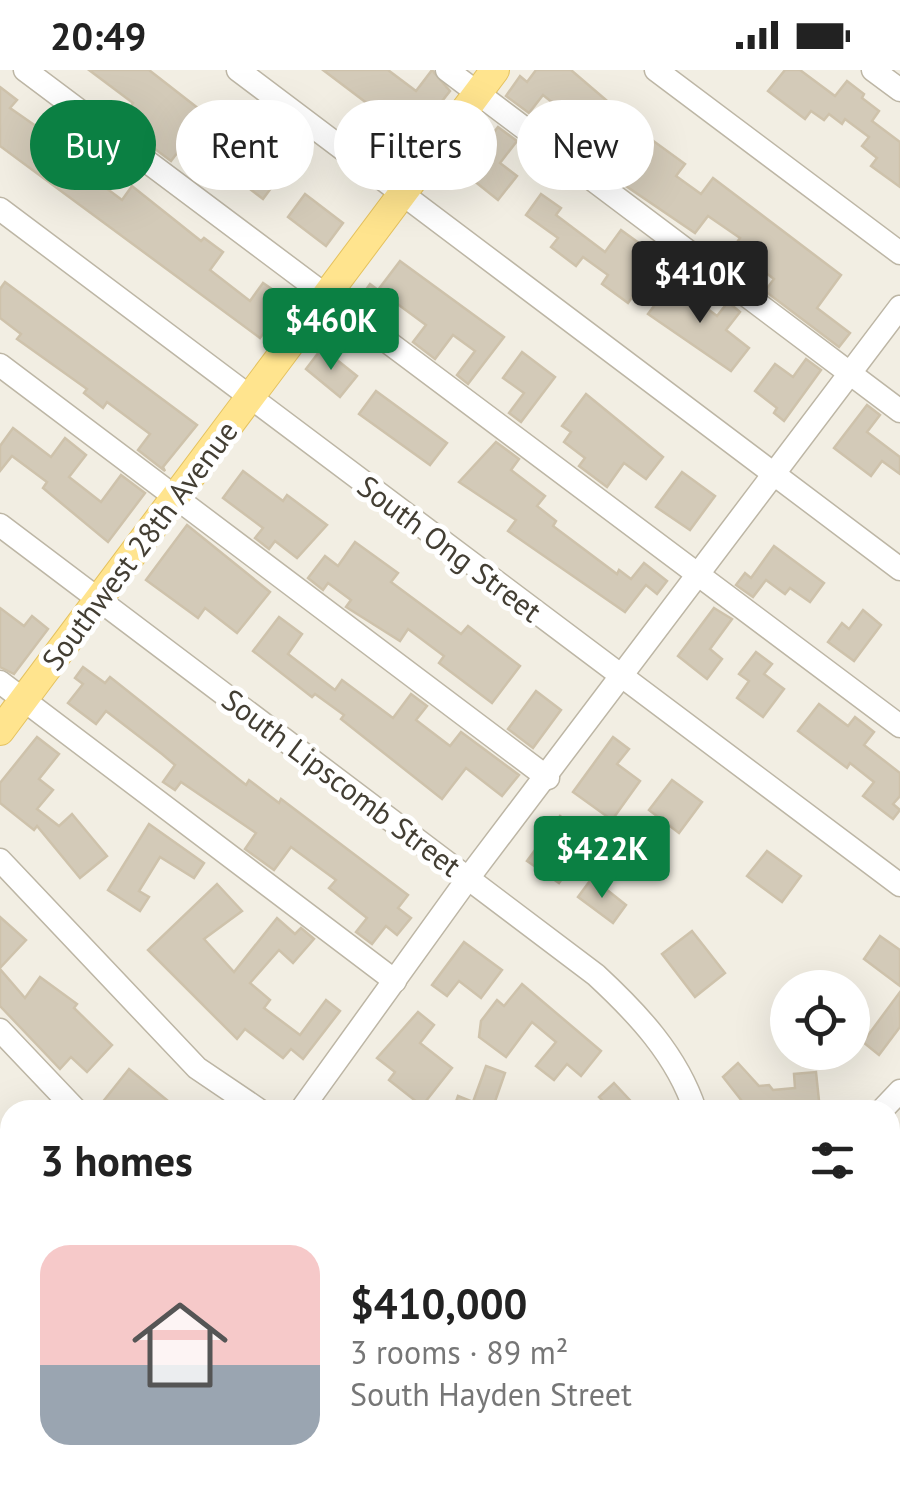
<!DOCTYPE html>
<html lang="en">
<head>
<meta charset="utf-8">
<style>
	body { margin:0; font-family:"PT Sans",sans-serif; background:#f6f6f6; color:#222; height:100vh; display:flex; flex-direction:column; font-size:38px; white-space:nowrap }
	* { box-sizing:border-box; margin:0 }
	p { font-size:32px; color:#767676 }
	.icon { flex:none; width:55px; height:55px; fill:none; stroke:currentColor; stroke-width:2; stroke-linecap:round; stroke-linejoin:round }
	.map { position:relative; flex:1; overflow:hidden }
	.sheet { position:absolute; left:0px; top:1030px; width:900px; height:392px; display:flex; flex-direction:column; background:#fff; border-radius:30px 30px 0 0; box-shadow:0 10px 40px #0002 }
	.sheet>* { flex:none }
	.top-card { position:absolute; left:30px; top:30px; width:840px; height:90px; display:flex; gap:20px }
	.tools { position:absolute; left:770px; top:900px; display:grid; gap:20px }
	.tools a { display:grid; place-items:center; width:100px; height:100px; border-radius:50%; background:#fff; box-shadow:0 10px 40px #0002; font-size:50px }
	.price { position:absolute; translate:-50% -85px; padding:0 22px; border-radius:10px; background:#0b8043; color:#fff; font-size:32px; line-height:65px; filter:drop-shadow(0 2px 5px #0008) }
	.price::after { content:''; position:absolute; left:50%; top:60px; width:30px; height:22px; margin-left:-15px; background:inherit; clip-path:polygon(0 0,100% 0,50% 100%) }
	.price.selected { background:#222; color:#fff }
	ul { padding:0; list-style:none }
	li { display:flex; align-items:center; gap:30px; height:250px; padding:0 40px }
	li+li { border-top:2px solid #e0e0e0 }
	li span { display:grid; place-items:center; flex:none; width:280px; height:200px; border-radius:30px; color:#555 }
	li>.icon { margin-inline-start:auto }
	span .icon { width:120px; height:120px; fill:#fffc; stroke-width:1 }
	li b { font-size:42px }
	h2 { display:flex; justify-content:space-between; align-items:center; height:120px; padding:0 40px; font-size:42px }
	.tag { padding:0 35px; border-radius:45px; background:#fff; box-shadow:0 10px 40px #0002; font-size:35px; line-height:90px }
	.tag.selected { background:#0b8043; color:#fff }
	.status { display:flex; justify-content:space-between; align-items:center; height:70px; padding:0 50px; background:#fff; direction:ltr }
	.status svg { height:28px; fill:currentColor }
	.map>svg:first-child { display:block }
</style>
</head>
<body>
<div class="status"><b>20:49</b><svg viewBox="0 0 49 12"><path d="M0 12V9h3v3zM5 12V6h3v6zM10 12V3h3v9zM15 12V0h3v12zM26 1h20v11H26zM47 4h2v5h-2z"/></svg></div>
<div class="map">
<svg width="900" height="1421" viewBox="0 0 900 1421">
	<rect width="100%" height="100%" fill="#f2eee3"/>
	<g fill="#d3cab8" stroke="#cec2ab" stroke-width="2.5">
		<polygon points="89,0 149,0 271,95 266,101 277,110 263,129 194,76 191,80 184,74 171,91 119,52 133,33"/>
		<polygon points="323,0 388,0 416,21 432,0 450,21 413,68"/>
		<polygon points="536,0 571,0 627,48 598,86 580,72 588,61 543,25 529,43 506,26 520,6 527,12"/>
		<polygon points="785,0 800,0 835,26 847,11 864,24 862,28 879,41 872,51 900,72 900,117 871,96 877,88 862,76 869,67 845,49 842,54 829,44 824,50 811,41 805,49 768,21"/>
		<polygon points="0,17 17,30 10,38 79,86 74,94 122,130 132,116 201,171 204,168 223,182 210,200 250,231 263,213 288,230 260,268 0,76"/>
		<polygon points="498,57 517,71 500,93 517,106 498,130 463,102"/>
		<polygon points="652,70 685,94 676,106 701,124 713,108 841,205 817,238 850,263 839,277 765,221 774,209 733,178 740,168 708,146 695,163 626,116"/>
		<polygon points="305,124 343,153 326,176 288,147"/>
		<polygon points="541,124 561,138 556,145 605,182 621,160 650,181 641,194 651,201 628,233 602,214 608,205 583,187 576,196 551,177 558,168 526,145"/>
		<polygon points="400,191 504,267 468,314 457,305 475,281 453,265 435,289 413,272 426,255 388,227 375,244 358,231 370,214 378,220"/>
		<polygon points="5,212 197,355 163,397 165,401 138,380 150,364 107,332 103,338 84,323 87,319 17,269 21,264 0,248 0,219"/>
		<polygon points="672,212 717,246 728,232 740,242 726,260 749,278 731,301 648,244"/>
		<polygon points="322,278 357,306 340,327 306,299"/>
		<polygon points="522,282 555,307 521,352 509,343 524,323 503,308"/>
		<polygon points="806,289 821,300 784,351 774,343 777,338 755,321 775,294 793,307"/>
		<polygon points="376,321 447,373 430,395 359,344"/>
		<polygon points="586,324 663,387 646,409 624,393 607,417 579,396 585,388 564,372 571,362 562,356"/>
		<polygon points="867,335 880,345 867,362 900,387 900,404 882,391 871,406 834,378"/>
		<polygon points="13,358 51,387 65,368 86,385 69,407 101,432 121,405 145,423 108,472 43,418 47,412 12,386 0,401 0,376"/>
		<polygon points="496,372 519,389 511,400 545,426 537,436 556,451 553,456 617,504 619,500 631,509 644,493 667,511 657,524 646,515 625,542 508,461 516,450 459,412"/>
		<polygon points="243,401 283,431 287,425 327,455 297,488 275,471 269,479 255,468 263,458 223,428"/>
		<polygon points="682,402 715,426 690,460 656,437"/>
		<polygon points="187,455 270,522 237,563 205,538 198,548 146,510"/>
		<polygon points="355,472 398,503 391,512 461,564 468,556 520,596 492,633 439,593 444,586 408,559 400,571 346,537 351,530 328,513 323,520 308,508 325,486 338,496"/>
		<polygon points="774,476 824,513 810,532 790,518 785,524 766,510 753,527 736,515 745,503 751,508"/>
		<polygon points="0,538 24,556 32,546 48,559 14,604 0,597"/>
		<polygon points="714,538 732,549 710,579 722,589 707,609 678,586"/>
		<polygon points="863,540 881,555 854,591 828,572 842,553 849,559"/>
		<polygon points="279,547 302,564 288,584 335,620 342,610 393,648 411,624 427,636 416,650 450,676 461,662 519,705 502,726 466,698 442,729 341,649 344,645 315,624 312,627 253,581"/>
		<polygon points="756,582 772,594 764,604 784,619 763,647 737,628 749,611 739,604"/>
		<polygon points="83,597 105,613 110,607 246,715 249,710 279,733 281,729 408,825 398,838 411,848 397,865 386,856 372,874 356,862 367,848 329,818 336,810 291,777 274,800 245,779 256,763 181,712 175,720 163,712 175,695 162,684 106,641 96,654 68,633 83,614 75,608"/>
		<polygon points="536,621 561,640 533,678 508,659"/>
		<polygon points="819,634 848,656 855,647 874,662 864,675 900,703 900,726 893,734 900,740 893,749 863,726 874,712 850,693 847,698 798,661"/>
		<polygon points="37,667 59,684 39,709 53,720 37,739 59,756 72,744 107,786 80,808 37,756 34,760 0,733 0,713"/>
		<polygon points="613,667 629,679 617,694 640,711 612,750 573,722"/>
		<polygon points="672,710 702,732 679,763 649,740"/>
		<polygon points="560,746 574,756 567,766 584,778 559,813 527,791"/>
		<polygon points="149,754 204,793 194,808 160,787 139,821 149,827 140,841 108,820"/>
		<polygon points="767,781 801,806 782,832 747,806"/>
		<polygon points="592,808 626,835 613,853 578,827"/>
		<polygon points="217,814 242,841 204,869 234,902 277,848 295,864 301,858 314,869 293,893 279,880 250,913 270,930 264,938 300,965 326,930 340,941 303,989 291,979 283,988 245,959 237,969 148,880"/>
		<polygon points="0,847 26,870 0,898"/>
		<polygon points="692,861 725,903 695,927 662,884"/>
		<polygon points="880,866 900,880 900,916 864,889"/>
		<polygon points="464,872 502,900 481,928 459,911 447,926 432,915"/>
		<polygon points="0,899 25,928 40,907 77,934 74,938 112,975 87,1002 71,987 60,999 0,936"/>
		<polygon points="522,914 601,981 581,1006 567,994 554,1010 536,996 556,972 532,952 506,987 479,967 481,951 497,930 504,936"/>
		<polygon points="900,922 900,957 879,985 863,972"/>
		<polygon points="418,942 434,955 420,973 452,998 422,1036 389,1010 395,1002 377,988"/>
		<polygon points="738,993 759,1016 769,1015 773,1020 795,1018 794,1004 816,1002 820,1040 749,1040 723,1007"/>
		<polygon points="486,996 505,1003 492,1040 453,1040 458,1026 473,1032"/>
		<polygon points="129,999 179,1040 135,1040 128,1034 123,1040 108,1040 101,1034"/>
		<polygon points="614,1013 639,1040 611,1040 599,1027"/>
	</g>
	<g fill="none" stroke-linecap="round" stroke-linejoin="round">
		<defs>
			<g id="minor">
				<polyline points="25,0 900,656"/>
				<polyline points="238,0 900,499"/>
				<polyline points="447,0 900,341"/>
				<polyline points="656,0 900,183"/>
				<polyline points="873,0 900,20"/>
				<polyline points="0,139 900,815"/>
				<polyline points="0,295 548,708"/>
				<path d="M0,455l596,450c41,38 81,80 99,135"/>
				<polyline points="0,612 395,911"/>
				<polyline points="0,790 197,998 259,1040"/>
				<polyline points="0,960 76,1040"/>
				<polyline points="301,1040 469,807 900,237"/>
				<polyline points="882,1040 900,1021"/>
				<polyline points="890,1230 900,1234"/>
				<polyline points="0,1265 10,1273"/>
				<polyline points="13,1412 24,1421"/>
				<polyline points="198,1412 210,1421"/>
				<polyline points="764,1412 765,1421"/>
				<polyline points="637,1421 637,1412"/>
			</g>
			<g id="major">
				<polyline points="0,661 495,0"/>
				<polyline points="0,1128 10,1137"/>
				<polyline points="440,1412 446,1421"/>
			</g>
		</defs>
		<use href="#minor" stroke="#bdb6a5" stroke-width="25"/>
		<use href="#major" stroke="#e5c25e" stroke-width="30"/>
		<use href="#minor" stroke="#fff" stroke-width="22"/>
		<use href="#major" stroke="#ffe48e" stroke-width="28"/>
	</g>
	<g text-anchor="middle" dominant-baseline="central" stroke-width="10" stroke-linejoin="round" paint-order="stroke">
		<g font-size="30" fill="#433e33" stroke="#fff">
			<text transform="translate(139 475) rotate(-53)">Southwest 28th Avenue</text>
			<text transform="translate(450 478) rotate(37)">South Ong Street</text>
			<text transform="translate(342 712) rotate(37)">South Lipscomb Street</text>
		</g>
	</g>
</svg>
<div class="tools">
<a><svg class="icon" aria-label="locate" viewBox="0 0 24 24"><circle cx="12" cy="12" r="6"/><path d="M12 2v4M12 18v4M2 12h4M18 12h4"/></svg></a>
</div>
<b class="price selected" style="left:700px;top:256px">$410K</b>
<b class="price" style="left:331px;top:303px">$460K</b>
<b class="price" style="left:602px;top:831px">$422K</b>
<div class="top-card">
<a class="tag selected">Buy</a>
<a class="tag">Rent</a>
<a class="tag">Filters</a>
<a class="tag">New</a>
</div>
<section class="sheet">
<h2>3 homes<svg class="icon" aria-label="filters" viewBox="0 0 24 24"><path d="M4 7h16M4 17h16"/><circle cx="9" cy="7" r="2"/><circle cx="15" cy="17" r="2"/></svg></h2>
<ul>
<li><span style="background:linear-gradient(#f6c9c9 60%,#9aa5b1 0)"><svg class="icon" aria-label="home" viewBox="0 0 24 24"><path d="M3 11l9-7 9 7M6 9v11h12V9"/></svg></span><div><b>$410,000</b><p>3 rooms · 89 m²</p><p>South Hayden Street</p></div></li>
</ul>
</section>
</div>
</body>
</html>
